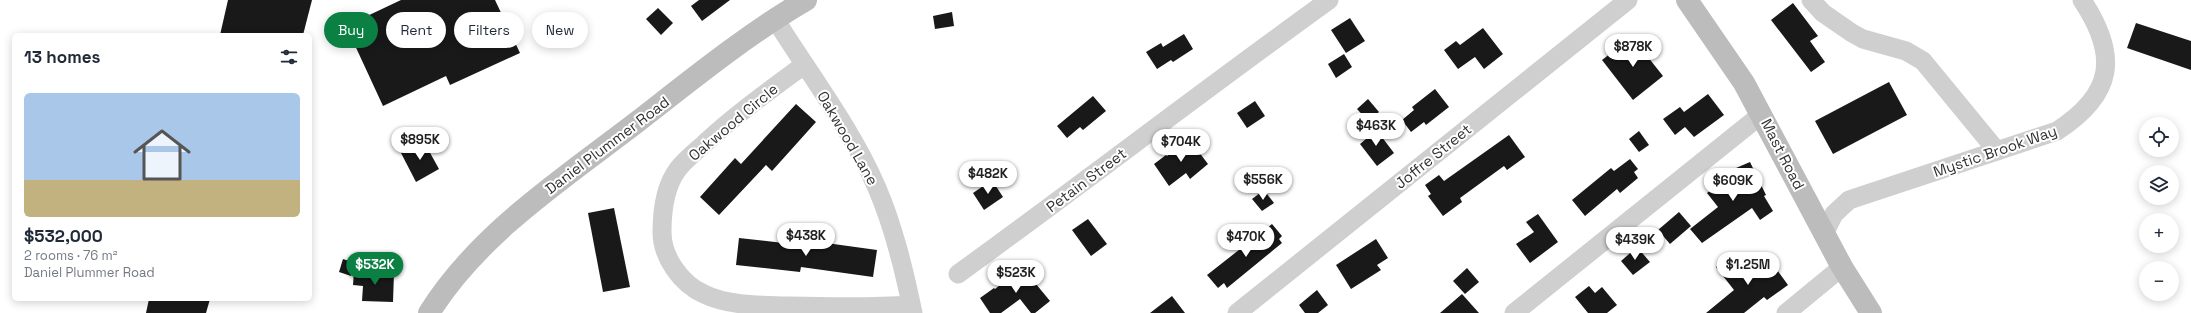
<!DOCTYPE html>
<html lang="en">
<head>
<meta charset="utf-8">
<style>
	body { margin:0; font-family:"Space Grotesk",sans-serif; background:#f6f6f7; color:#1f2937; height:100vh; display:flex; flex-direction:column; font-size:15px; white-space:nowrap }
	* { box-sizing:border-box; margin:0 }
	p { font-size:13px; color:#747a83 }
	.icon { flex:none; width:22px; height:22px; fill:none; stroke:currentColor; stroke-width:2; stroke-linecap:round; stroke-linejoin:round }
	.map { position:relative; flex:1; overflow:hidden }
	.details { position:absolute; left:12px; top:33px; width:300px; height:268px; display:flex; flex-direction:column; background:#fff; border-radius:6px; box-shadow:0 2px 10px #0003 }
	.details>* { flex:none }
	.banner { position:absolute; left:324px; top:12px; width:380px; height:36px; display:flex; gap:8px }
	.buttons { position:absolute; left:2139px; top:117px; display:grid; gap:8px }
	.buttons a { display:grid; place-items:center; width:40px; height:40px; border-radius:50%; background:#fff; box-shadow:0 2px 10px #0003; font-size:20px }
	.price { position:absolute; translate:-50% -34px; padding:0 9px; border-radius:14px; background:#fff; color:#222; font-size:13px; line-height:26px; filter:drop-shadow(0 1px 2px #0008) }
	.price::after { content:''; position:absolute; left:50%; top:24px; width:12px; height:9px; margin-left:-6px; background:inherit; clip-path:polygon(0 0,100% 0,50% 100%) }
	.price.current { background:#0b8043; color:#fff }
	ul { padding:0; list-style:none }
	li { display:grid; align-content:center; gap:8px; height:212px; padding:0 12px }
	li span { display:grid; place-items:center; height:124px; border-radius:6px; color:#555 }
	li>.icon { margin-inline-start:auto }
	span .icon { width:72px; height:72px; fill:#fffc; stroke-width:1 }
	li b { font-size:17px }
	h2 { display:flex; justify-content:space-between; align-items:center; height:48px; padding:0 12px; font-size:17px }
	.chip { padding:0 14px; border-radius:18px; background:#fff; box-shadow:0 2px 10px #0003; font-size:14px; line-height:36px }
	.chip.current { background:#0b8043; color:#fff }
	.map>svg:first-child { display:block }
</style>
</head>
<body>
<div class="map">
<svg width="2191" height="313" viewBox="0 0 2191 313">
	<rect width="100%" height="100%" fill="#fff"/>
	<g fill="#191919">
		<polygon points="228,0 312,0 303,35 220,35"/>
		<polygon points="401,0 495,0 520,53 450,85 446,76 383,106 346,26"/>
		<polygon points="699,0 730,0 702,21 691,6"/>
		<polygon points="1793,3 1818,36 1810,41 1825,62 1811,72 1771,20"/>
		<polygon points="658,8 673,23 661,35 646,19"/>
		<polygon points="952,12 954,26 935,29 933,16"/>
		<polygon points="1350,18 1365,41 1346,53 1331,30"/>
		<polygon points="2136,23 2191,41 2191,70 2127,48"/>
		<polygon points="1483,28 1503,54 1484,69 1475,57 1458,69 1444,50 1456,41 1460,45"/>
		<polygon points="1184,34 1193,49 1173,62 1171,60 1157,69 1146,52 1161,43 1163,47"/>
		<polygon points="1632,37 1663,76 1633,100 1602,60"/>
		<polygon points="1344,54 1352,67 1336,78 1328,64"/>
		<polygon points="1889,82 1907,115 1833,154 1815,121"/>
		<polygon points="1435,89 1449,107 1426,125 1424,122 1411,132 1402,120 1414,110 1412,107"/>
		<polygon points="1708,94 1724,115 1694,137 1685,127 1675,135 1663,119 1680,107 1684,112"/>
		<polygon points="1093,96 1106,111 1083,130 1080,127 1067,138 1057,126"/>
		<polygon points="1368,99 1379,112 1368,121 1357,109"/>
		<polygon points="1255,101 1265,116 1247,128 1237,113"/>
		<polygon points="796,104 816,122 772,171 766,165 719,215 700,197 735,158 741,164"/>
		<polygon points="1375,128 1394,153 1377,166 1360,144 1366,139 1363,136"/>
		<polygon points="1639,131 1649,145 1639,152 1629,139"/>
		<polygon points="1509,135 1525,157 1507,170 1504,166 1460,198 1462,202 1443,216 1428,196 1431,194 1425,185 1439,175 1444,181"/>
		<polygon points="1189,139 1208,164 1190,179 1186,173 1169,186 1154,164 1166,155 1167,156"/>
		<polygon points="423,140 439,169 416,182 401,153"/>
		<polygon points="1630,159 1638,169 1634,172 1638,178 1620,193 1617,189 1585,216 1572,200 1611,168 1614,171"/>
		<polygon points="1750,162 1766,195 1764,196 1773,211 1760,220 1752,208 1702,243 1690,229 1718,207 1707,193 1736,168"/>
		<polygon points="992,180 1003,197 984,210 973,193"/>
		<polygon points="1264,190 1274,203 1262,211 1252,199"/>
		<polygon points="614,208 630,287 603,292 588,213"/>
		<polygon points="1679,212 1691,226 1670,244 1658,230"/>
		<polygon points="1538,214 1558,242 1530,263 1516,244 1534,232 1526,222"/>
		<polygon points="1088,219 1107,244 1091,256 1072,230"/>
		<polygon points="1272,224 1282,236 1279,239 1282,243 1227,288 1224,283 1218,288 1207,275"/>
		<polygon points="739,238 818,247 819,242 877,250 873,277 801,267 800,272 736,265"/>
		<polygon points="1376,239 1388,258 1377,265 1381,270 1351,289 1336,265"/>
		<polygon points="1637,247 1650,262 1633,275 1621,261"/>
		<polygon points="1767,256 1788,285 1767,300 1764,297 1744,313 1706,313 1734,290 1716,267 1729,257 1742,274"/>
		<polygon points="343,259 355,263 351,276 339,272"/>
		<polygon points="1022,267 1050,301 1035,313 1031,313 1020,299 1001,313 990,313 980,298 994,288 995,289"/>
		<polygon points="1467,268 1479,282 1465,294 1453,281"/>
		<polygon points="354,271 394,273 393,302 362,301 363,286 353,285"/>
		<polygon points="1589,286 1595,293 1602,287 1617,305 1607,313 1588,313 1575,297"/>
		<polygon points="1317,290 1328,305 1318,313 1305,313 1299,305"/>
		<polygon points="1462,294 1479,313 1440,313"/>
		<polygon points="1172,296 1185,313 1150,313"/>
		<polygon points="149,299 210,299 206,313 146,313"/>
	</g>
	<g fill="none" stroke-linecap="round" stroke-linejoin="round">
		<g stroke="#cfcfcf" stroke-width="19">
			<polyline points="1811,0 1823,13 1852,33 1863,39 1906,51 1923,61 1997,151"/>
			<path d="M775,19c35,56 76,109 102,169 17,40 27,82 36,125"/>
			<path d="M804,65c-34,25 -69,50 -100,79 -9,8 -19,16 -26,25 -13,17 -16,42 -16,63 0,25 19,52 42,62 24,12 57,11 83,12 42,1 82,2 124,-1"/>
			<path d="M1824,234l10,-20 15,-14 208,-69c57,-37 62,-75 25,-131"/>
			<path d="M958,274c124,-90 246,-184 371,-274"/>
			<polyline points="1237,313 1628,0"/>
			<polyline points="1514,313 1762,114"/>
			<polyline points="1786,313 1842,267"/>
		</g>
		<g stroke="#bcbcbc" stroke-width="22">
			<polyline points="1687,0 1744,83 1842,267 1871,313"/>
			<path d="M429,313c50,-80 134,-134 208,-191 54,-42 109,-87 169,-122"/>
		</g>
	</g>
	<g text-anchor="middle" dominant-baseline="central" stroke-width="4" stroke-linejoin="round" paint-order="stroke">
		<g font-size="15" fill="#323232" stroke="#fff">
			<text transform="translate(733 122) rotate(-40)">Oakwood Circle</text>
			<text transform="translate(848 138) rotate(60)">Oakwood Lane</text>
			<text transform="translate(607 145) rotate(-37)">Daniel Plummer Road</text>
			<text transform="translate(1995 151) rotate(-19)">Mystic Brook Way</text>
			<text transform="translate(1783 154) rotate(63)">Mast Road</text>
			<text transform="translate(1433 156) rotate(-39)">Joffre Street</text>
			<text transform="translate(1086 180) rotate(-37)">Petain Street</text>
		</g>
	</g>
</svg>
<div class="buttons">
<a><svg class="icon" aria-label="locate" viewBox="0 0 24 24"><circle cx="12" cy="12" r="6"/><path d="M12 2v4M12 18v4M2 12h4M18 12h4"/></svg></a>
<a><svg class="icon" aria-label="layers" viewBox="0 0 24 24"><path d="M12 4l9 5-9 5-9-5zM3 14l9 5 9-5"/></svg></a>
<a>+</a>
<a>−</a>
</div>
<b class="price" style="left:1633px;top:68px">$878K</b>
<b class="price" style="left:1376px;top:147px">$463K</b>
<b class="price" style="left:420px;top:161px">$895K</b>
<b class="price" style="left:1181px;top:163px">$704K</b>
<b class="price" style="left:988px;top:195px">$482K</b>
<b class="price" style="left:1263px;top:201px">$556K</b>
<b class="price" style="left:1733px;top:202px">$609K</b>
<b class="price" style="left:806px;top:257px">$438K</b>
<b class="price" style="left:1246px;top:258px">$470K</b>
<b class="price" style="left:1635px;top:261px">$439K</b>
<b class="price current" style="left:375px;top:286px">$532K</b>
<b class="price" style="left:1748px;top:286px">$1.25M</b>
<b class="price" style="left:1016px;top:294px">$523K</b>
<div class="banner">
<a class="chip current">Buy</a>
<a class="chip">Rent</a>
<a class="chip">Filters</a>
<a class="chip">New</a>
</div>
<section class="details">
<h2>13 homes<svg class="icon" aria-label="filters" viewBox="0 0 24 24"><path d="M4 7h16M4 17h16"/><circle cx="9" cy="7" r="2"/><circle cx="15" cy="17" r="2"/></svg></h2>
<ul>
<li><span style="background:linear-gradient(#a9c7e8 70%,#c2b280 0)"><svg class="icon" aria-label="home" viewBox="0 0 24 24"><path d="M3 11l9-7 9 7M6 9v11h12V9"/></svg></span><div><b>$532,000</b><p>2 rooms · 76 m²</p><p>Daniel Plummer Road</p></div></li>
</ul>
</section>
</div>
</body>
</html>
